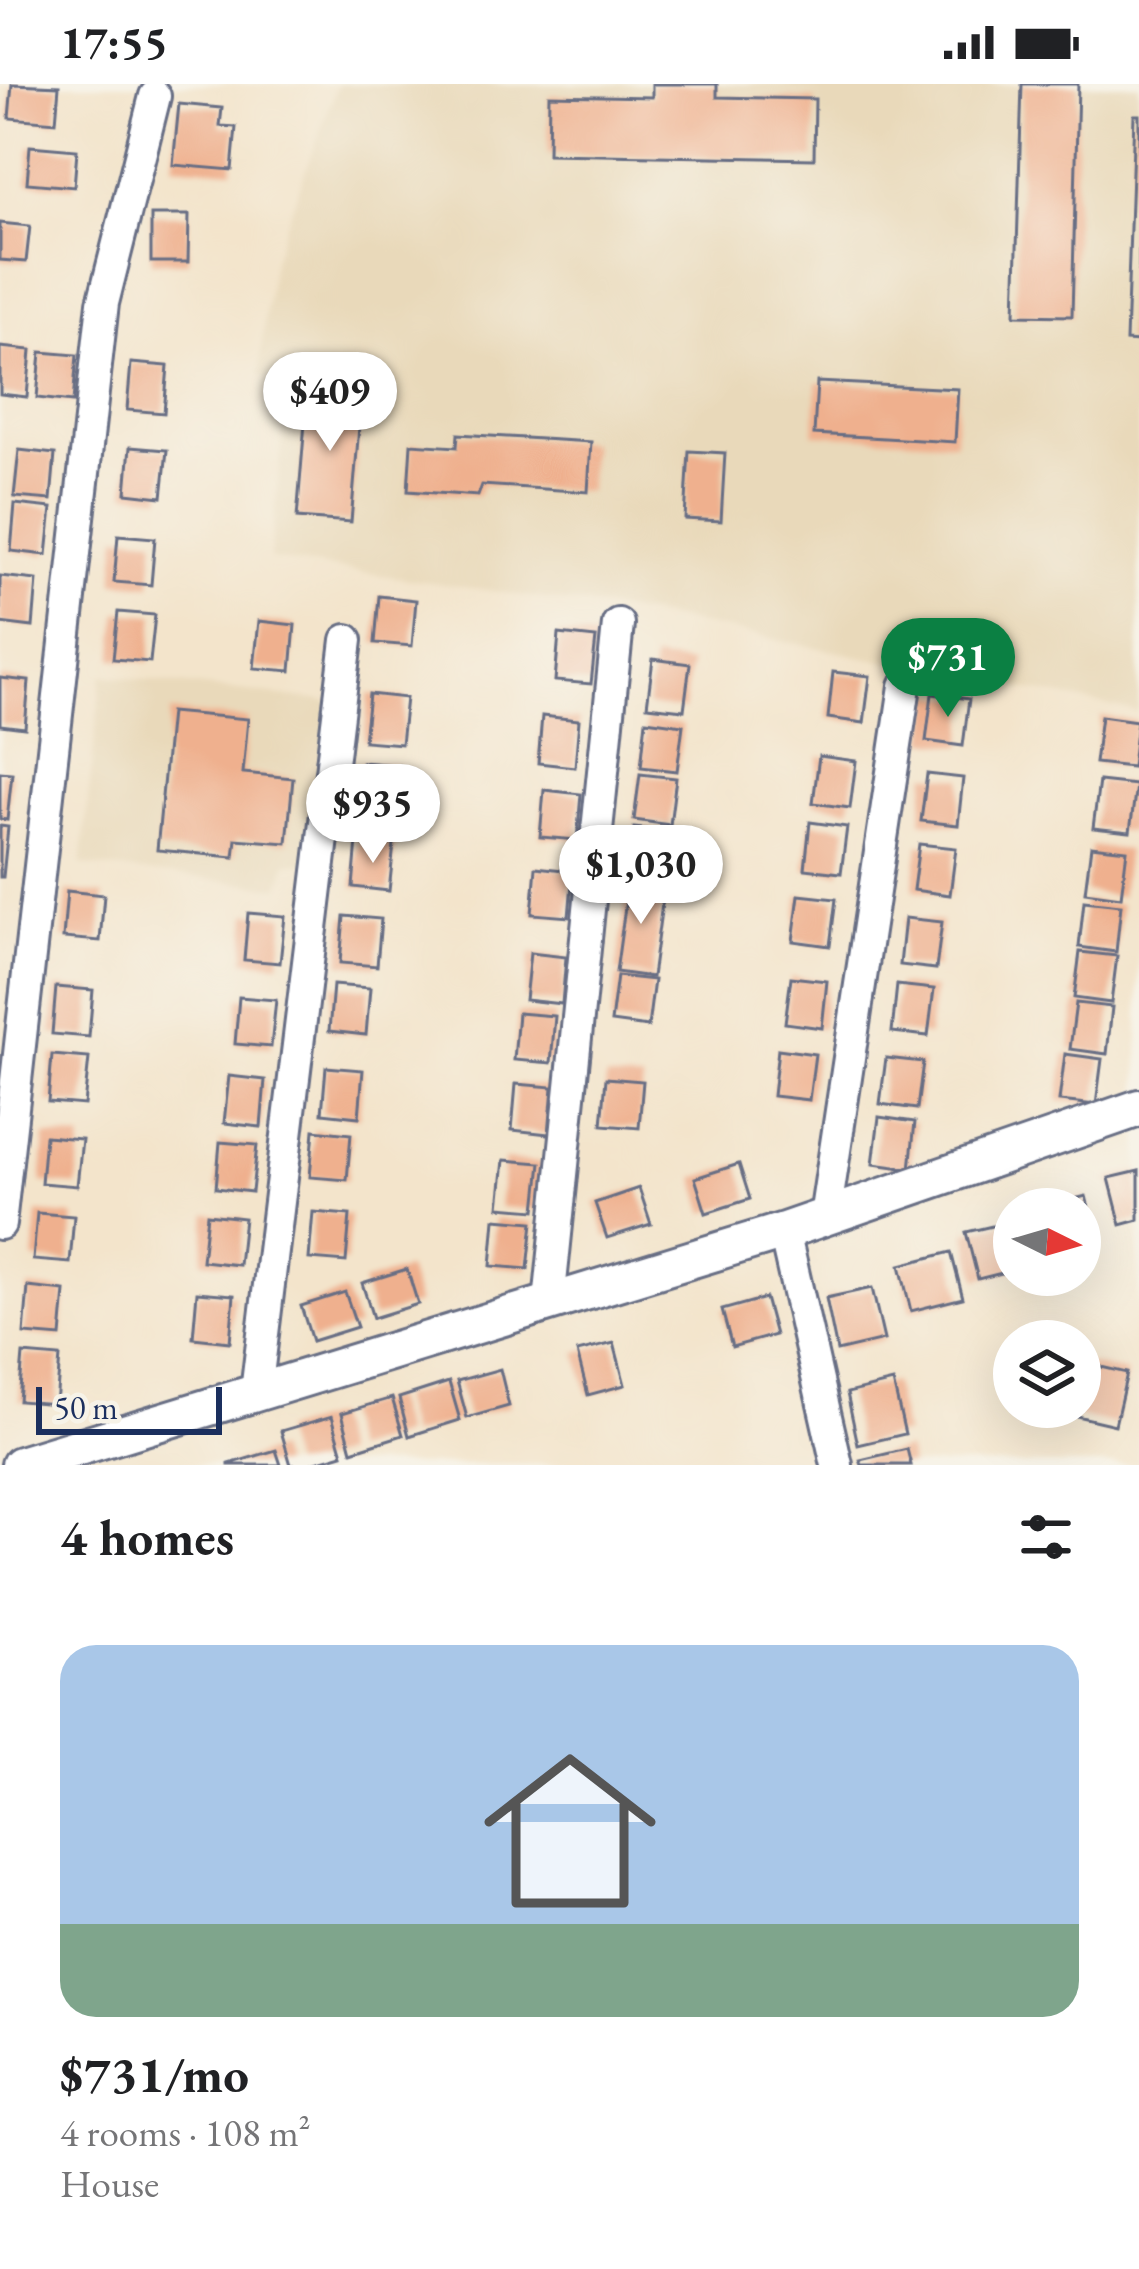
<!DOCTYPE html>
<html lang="en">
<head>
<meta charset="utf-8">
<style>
	body { margin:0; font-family:"EB Garamond",serif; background:#f2f2f2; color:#202124; height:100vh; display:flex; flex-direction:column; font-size:45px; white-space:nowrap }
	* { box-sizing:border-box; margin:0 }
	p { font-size:39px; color:#757577 }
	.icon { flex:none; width:66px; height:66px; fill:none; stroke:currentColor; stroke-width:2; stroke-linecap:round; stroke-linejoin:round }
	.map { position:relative; height:1381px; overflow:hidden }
	.side { display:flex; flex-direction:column; background:#fff; flex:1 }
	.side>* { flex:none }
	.needle { width:78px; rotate:95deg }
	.tools { position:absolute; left:993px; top:1104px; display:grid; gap:24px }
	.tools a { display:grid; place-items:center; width:108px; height:108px; border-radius:50%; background:#fff; box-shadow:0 12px 48px #0002; font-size:60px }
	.scale { position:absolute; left:36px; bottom:30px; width:186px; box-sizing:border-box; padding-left:12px; border:6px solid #1b2f5e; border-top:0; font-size:33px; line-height:42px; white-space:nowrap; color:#1b2f5e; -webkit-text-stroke:9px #f7f3e8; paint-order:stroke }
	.price { position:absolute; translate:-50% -102px; padding:0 27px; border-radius:42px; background:#fff; color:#222; font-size:39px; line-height:78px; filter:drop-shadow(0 3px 6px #0008) }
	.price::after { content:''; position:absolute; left:50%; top:72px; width:36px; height:27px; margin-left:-18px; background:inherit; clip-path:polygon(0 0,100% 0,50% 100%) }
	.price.selected { background:#0b8043; color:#fff }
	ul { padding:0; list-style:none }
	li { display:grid; align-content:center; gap:24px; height:636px; padding:0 60px }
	li span { display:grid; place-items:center; height:372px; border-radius:36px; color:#555 }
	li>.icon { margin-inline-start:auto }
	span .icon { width:216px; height:216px; fill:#fffc; stroke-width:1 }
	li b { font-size:51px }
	h2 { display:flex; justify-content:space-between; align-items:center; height:144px; padding:0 60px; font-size:51px }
	.status { display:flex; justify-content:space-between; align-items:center; height:84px; padding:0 60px; background:#fff; direction:ltr }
	.status svg { height:33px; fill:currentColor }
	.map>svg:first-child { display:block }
</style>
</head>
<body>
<div class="status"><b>17:55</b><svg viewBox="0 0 49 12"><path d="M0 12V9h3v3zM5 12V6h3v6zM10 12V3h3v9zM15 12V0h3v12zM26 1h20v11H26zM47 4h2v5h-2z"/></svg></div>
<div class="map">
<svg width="1139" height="1381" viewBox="0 0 1139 1381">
	<rect width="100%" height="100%" fill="#f7f3e8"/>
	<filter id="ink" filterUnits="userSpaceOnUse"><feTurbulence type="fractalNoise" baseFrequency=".00833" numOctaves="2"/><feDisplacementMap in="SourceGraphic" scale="24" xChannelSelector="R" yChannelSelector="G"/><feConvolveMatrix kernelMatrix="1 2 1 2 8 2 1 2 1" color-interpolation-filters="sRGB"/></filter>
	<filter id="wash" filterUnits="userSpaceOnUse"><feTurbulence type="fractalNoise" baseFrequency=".004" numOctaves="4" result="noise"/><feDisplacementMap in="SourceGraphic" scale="48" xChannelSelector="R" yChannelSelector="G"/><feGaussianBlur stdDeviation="2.7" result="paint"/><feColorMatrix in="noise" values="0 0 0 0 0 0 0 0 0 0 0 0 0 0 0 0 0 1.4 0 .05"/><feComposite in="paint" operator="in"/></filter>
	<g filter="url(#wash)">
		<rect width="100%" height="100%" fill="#f3e4cb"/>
		<g fill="#e9d9ba">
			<polygon points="338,0 1139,0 1139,628 649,530 270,475 288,300 259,291 265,229 273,175"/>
			<polygon points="102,591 340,619 323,781 287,778 280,803 81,781"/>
		</g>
		<g id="blocks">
			<g fill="#efb08e">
				<polygon points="12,0 59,2 56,38 9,34"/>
				<polygon points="652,0 717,0 717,13 815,15 814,75 548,70 549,11 652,13"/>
				<polygon points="1022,0 1078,0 1072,232 1015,231"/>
				<polygon points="179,20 222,24 220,42 236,43 232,86 173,81"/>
				<polygon points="1134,31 1139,31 1139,258 1126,257"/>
				<polygon points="30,62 77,66 74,103 27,99"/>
				<polygon points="151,131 189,131 188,178 151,178"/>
				<polygon points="0,139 30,142 26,178 0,176"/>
				<polygon points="0,263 31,266 27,313 0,310"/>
				<polygon points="41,268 77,271 73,318 37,314"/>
				<polygon points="131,279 168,282 164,329 127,326"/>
				<polygon points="817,298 958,305 955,358 814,350"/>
				<polygon points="308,303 362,307 351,438 297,434"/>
				<polygon points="458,350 591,358 588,408 482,401 478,412 408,407 411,360 457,363"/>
				<polygon points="130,363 167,366 162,413 126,409"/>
				<polygon points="19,366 55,370 51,416 14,413"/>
				<polygon points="689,367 725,369 721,437 685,435"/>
				<polygon points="15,420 52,424 47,471 11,467"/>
				<polygon points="118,451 155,454 151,501 114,498"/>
				<polygon points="0,492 37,496 33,543 0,539"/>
				<polygon points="379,512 416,516 412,562 375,559"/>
				<polygon points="118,528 155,531 150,578 113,575"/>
				<polygon points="259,537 295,541 291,587 254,584"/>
				<polygon points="559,550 596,554 591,600 555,597"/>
				<polygon points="653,575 690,580 684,626 647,622"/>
				<polygon points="833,588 870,592 864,639 828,634"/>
				<polygon points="0,594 29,597 25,644 0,641"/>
				<polygon points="369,610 406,614 401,660 364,657"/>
				<polygon points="932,610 969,615 963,662 926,657"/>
				<polygon points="170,628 248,635 243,689 293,694 287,759 236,755 234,773 157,766"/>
				<polygon points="542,632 579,636 575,683 538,679"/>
				<polygon points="1101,632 1137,637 1132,683 1095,679"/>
				<polygon points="646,636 683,641 677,687 641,683"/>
				<polygon points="819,672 856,677 850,724 813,719"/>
				<polygon points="362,678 398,681 394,728 357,725"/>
				<polygon points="0,688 12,689 7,736 0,735"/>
				<polygon points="640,690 676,694 670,741 634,736"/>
				<polygon points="927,690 963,694 958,741 921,737"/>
				<polygon points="1099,697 1136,701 1130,748 1093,744"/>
				<polygon points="544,706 581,710 577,756 540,753"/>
				<polygon points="810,738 847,743 841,789 805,785"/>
				<polygon points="0,742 8,743 3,793 0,793"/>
				<polygon points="634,744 671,748 665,795 628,791"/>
				<polygon points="357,757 394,760 389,807 353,803"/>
				<polygon points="919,760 956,764 950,811 913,806"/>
				<polygon points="1091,762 1127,766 1121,813 1085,808"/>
				<polygon points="536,783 573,787 569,833 532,830"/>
				<polygon points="629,794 665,798 652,893 616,888"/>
				<polygon points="67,807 104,811 100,857 63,854"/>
				<polygon points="799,811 836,815 830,862 793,857"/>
				<polygon points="1084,817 1121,821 1116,868 1079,863"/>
				<polygon points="248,829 285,832 280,879 244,876"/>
				<polygon points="344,832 381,835 377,882 340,879"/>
				<polygon points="905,834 942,838 936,885 900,881"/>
				<polygon points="1080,868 1117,872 1111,919 1074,914"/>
				<polygon points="530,869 566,873 562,920 525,916"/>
				<polygon points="617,892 654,896 648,943 611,938"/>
				<polygon points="791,893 827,897 822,944 785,939"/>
				<polygon points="333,901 370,904 366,951 329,947"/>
				<polygon points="897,901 934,905 928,952 892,948"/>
				<polygon points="56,903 93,906 89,953 52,950"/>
				<polygon points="239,913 276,916 271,963 235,960"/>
				<polygon points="1076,919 1112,923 1107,970 1070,965"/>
				<polygon points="518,929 555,932 551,979 514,976"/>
				<polygon points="778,965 815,970 809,1016 773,1012"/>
				<polygon points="1065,970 1102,975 1096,1021 1059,1017"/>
				<polygon points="52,971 89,974 84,1021 48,1018"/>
				<polygon points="886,974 923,978 917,1025 880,1020"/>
				<polygon points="326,983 363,986 359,1033 322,1029"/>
				<polygon points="229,992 265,996 261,1043 224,1039"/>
				<polygon points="606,994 643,997 639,1044 602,1041"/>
				<polygon points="516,1000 553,1003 549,1050 512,1046"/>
				<polygon points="879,1033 915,1038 910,1085 873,1080"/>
				<polygon points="314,1046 351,1050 347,1096 310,1093"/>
				<polygon points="45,1052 82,1055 77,1102 41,1099"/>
				<polygon points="220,1058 257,1061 252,1108 216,1104"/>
				<polygon points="504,1076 541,1079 536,1126 499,1123"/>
				<polygon points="739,1080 750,1115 706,1129 695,1094"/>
				<polygon points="1139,1087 1139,1136 1121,1141 1109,1094"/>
				<polygon points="639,1104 651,1140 607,1154 595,1119"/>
				<polygon points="1086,1112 1098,1159 1080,1163 1080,1125 1042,1123"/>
				<polygon points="313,1128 350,1131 346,1178 309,1175"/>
				<polygon points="37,1129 74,1132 70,1179 33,1176"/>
				<polygon points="207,1130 244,1134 239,1181 202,1177"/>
				<polygon points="495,1135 533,1138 528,1185 491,1182"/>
				<polygon points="1014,1137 1014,1186 978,1195 966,1148"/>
				<polygon points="951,1168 963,1214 911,1227 900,1181"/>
				<polygon points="407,1185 418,1220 373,1234 362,1199"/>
				<polygon points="28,1203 65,1207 61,1253 24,1250"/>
				<polygon points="872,1204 884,1256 837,1267 826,1214"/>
				<polygon points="197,1208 234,1211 230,1258 193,1254"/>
				<polygon points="345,1208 357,1243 312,1257 301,1222"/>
				<polygon points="765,1214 775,1251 732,1263 722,1226"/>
				<polygon points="614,1259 625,1301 588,1311 577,1268"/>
				<polygon points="23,1270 60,1273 56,1320 19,1317"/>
				<polygon points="1080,1278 1127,1289 1115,1341 1068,1330 1069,1323 1080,1323"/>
				<polygon points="500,1285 509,1322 467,1334 457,1297"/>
				<polygon points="449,1298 460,1336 409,1352 399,1314"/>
				<polygon points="893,1298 905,1350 858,1361 847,1309"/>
				<polygon points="392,1314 403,1351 352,1367 342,1329"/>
				<polygon points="332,1332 343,1370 306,1381 291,1381 281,1347"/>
				<polygon points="907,1365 911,1381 862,1381 860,1376"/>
				<polygon points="276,1366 281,1381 229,1381 229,1380"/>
			</g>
		</g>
	</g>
	<g filter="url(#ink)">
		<use href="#blocks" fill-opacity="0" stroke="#676e84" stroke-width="3"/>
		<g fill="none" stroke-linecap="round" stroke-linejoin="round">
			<defs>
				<g id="minor">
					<polyline points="825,1133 905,602"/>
					<polyline points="0,1140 103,219 155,12"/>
					<polyline points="784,1147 837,1381"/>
					<polyline points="549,1219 618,540"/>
					<polyline points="256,1308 347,556"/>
				</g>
				<polyline id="tertiary" points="20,1381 784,1147 1139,1024"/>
			</defs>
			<use href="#minor" stroke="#676e84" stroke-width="36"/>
			<use href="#tertiary" stroke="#676e84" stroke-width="42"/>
			<use href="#minor" stroke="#fff" stroke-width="30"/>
			<use href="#tertiary" stroke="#fff" stroke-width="36"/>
		</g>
	</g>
</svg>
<div class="tools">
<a><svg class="needle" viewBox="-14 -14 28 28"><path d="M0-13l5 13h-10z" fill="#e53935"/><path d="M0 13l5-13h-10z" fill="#757577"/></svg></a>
<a><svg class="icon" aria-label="layers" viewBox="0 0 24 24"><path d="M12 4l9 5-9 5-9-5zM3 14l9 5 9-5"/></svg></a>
</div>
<div class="scale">50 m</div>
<b class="price" style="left:330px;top:370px">$409</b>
<b class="price selected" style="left:948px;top:636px">$731</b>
<b class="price" style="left:373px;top:782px">$935</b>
<b class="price" style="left:641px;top:843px">$1,030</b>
</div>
<section class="side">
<h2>4 homes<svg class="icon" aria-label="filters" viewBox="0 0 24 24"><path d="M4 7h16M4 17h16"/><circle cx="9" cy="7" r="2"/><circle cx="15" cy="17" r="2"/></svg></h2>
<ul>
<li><span style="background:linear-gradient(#a9c7e8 75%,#7fa58c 0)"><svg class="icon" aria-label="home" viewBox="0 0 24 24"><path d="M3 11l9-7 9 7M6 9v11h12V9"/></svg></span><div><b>$731/mo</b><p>4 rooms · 108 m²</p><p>House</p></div></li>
</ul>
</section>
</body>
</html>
